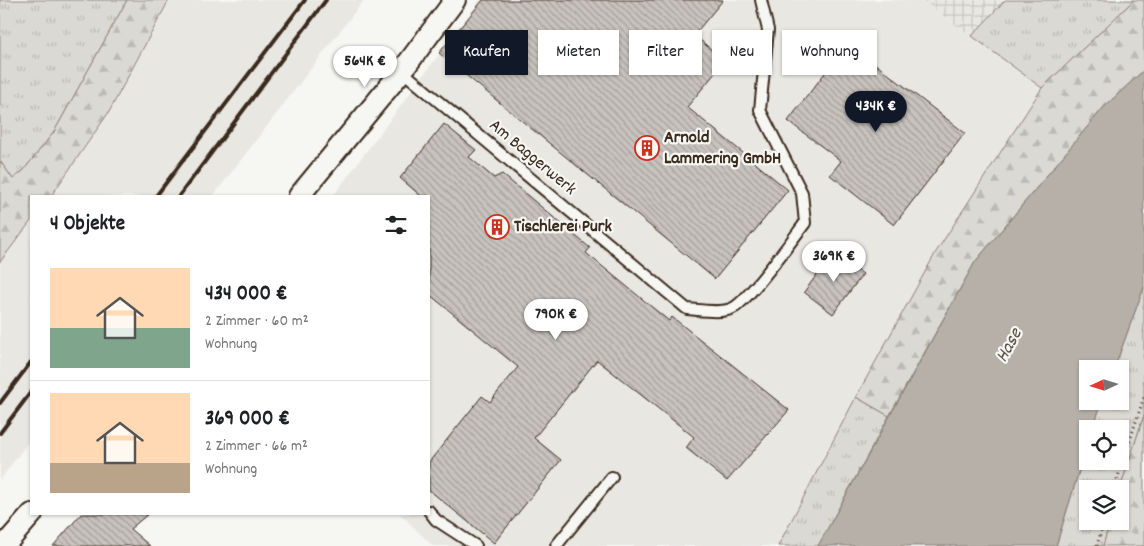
<!DOCTYPE html>
<html lang="de">
<head>
<meta charset="utf-8">
<style>
	body { margin:0; font-family:Dekko,sans-serif; background:#f6f6f6; color:#202124; height:100vh; display:flex; flex-direction:column; font-size:19px; white-space:nowrap }
	* { box-sizing:border-box; margin:0 }
	p { font-size:16px; color:#757577 }
	.icon { flex:none; width:28px; height:28px; fill:none; stroke:currentColor; stroke-width:2; stroke-linecap:round; stroke-linejoin:round }
	.map { position:relative; flex:1; overflow:hidden }
	.drawer { position:absolute; left:30px; top:195px; width:400px; height:320px; display:flex; flex-direction:column; background:#fff; border-radius:0px; box-shadow:0 1px 4px #0004 }
	.drawer>* { flex:none }
	.top-card { position:absolute; left:445px; top:30px; width:475px; height:45px; display:flex; gap:10px }
	.needle { width:32px; rotate:266deg }
	.tools { position:absolute; left:1079px; top:360px; display:grid; gap:10px }
	.tools a { display:grid; place-items:center; width:50px; height:50px; border-radius:0px; background:#fff; box-shadow:0 1px 4px #0004; font-size:25px }
	.price { position:absolute; translate:-50% -42px; padding:0 11px; border-radius:18px; background:#fff; color:#222; font-size:16px; line-height:32px; filter:drop-shadow(0 1px 2px #0008) }
	.price::after { content:''; position:absolute; left:50%; top:30px; width:15px; height:11px; margin-left:-8px; background:inherit; clip-path:polygon(0 0,100% 0,50% 100%) }
	.price.on { background:#111827; color:#fff }
	ul { padding:0; list-style:none }
	li { display:flex; align-items:center; gap:15px; height:125px; padding:0 20px }
	li+li { border-top:1px solid #e0e0e0 }
	li span { display:grid; place-items:center; flex:none; width:140px; height:100px; border-radius:0px; color:#555 }
	li>.icon { margin-inline-start:auto }
	span .icon { width:60px; height:60px; fill:#fffc; stroke-width:1 }
	li b { font-size:21px }
	h2 { display:flex; justify-content:space-between; align-items:center; height:60px; padding:0 20px; font-size:21px }
	.pill { padding:0 18px; border-radius:0px; background:#fff; box-shadow:0 1px 4px #0004; font-size:18px; line-height:45px }
	.pill.on { background:#111827; color:#fff }
	.map>svg:first-child { display:block }
</style>
</head>
<body>
<div class="map">
<svg width="1144" height="546" viewBox="0 0 1144 546">
	<defs>
		<pattern id="industrial-grid" width="8" height="8" patternUnits="userSpaceOnUse" patternTransform="scale(1.25)"><rect width="8" height="8" fill="#e8e7e2"/><path d="M0 4h8M4 0v8" fill="none" stroke="#c8c6c1"/></pattern>
		<pattern id="grass-tufts" width="24" height="20" patternUnits="userSpaceOnUse" patternTransform="scale(1.25)"><rect width="24" height="20" fill="#dad9d3"/><path d="M3 7l-1-3M5 7V3M7 7l1-3M15 17l-1-3M17 17v-4M19 17l1-3" fill="none" stroke="#bcbab5"/></pattern>
		<pattern id="forest-firs" width="22" height="20" patternUnits="userSpaceOnUse" patternTransform="scale(1.25)"><rect width="22" height="20" fill="#dad9d3"/><path d="M5 1l3.5 6h-7zM16 11l3.5 6h-7z" fill="#bcbab5"/></pattern>
		<pattern id="building-back-hatch" width="6" height="6" patternUnits="userSpaceOnUse" patternTransform="scale(1.25)"><rect width="6" height="6" fill="#c8c3be"/><path d="M-1 5l2 2M0 0l6 6M5-1l2 2" fill="none" stroke="#a49f9a"/></pattern>
	</defs>
	<rect width="100%" height="100%" fill="#f6f6f2"/>
	<filter id="ink" filterUnits="userSpaceOnUse"><feTurbulence type="fractalNoise" baseFrequency=".02" numOctaves="2"/><feDisplacementMap in="SourceGraphic" scale="10" xChannelSelector="R" yChannelSelector="G"/><feConvolveMatrix kernelMatrix="1 2 1 2 8 2 1 2 1" color-interpolation-filters="sRGB"/></filter>
	<g filter="url(#ink)">
		<g fill="#e8e7e2">
			<polygon points="169,0 364,0 213,196 51,196 109,112"/>
			<polygon points="480,0 922,0 1042,88 936,252 778,546 433,546 400,514 429,514 429,196 333,196"/>
			<polygon points="31,221 31,438 0,480 0,262"/>
		</g>
		<polygon fill="url(#industrial-grid)" points="922,0 1134,0 1042,88"/>
		<g fill="url(#grass-tufts)" stroke="#8a8278">
			<polygon points="0,0 127,0 54,132 23,171 13,179 0,161"/>
			<polygon points="1005,0 1134,0 1042,88 972,36"/>
			<polygon points="1144,287 1144,415 1120,489 1088,489 1088,521 1110,521 1103,546 1056,546 1087,445 1088,461 1120,461 1120,429 1093,429 1102,401 1120,401 1120,369 1114,369"/>
			<polygon points="856,397 889,416 818,546 778,546"/>
		</g>
		<g fill="url(#forest-firs)" stroke="#8a8278">
			<polygon points="127,0 169,0 109,112 51,196 31,196 31,221 0,262 0,161 13,179 23,171 54,132"/>
			<polygon points="1134,0 1144,0 1144,70 1103,108 975,262 889,416 856,397 936,252 1042,88"/>
			<polygon points="1144,415 1144,546 1103,546 1110,521 1120,521 1120,489"/>
		</g>
		<polygon fill="#b6b0a9" stroke="#857a71" points="1144,70 1144,287 1114,369 1088,369 1088,401 1102,401 1093,429 1088,429 1087,445 1056,546 818,546 975,262 1103,108"/>
		<g fill="url(#building-back-hatch)" stroke="#3b2a1e">
			<polygon points="483,0 723,0 694,35 725,61 687,107 788,190 715,279 439,53"/>
			<polygon points="848,43 965,133 894,225 830,175 841,161 788,121"/>
			<polygon points="444,124 476,150 469,157 494,178 502,174 590,248 586,253 669,321 672,317 789,410 727,481 686,448 694,437 597,360 534,438 561,460 494,543 429,490 429,462 482,396 490,402 518,367 429,294 429,196 421,196 400,178"/>
			<polygon points="834,252 863,274 833,314 804,292"/>
			<polygon points="81,514 148,514 130,529 150,546 53,546"/>
		</g>
		<g fill="none" stroke-linecap="round" stroke-linejoin="round">
			<defs>
				<g id="lane">
					<path d="M402,71l285,238c13,1 34,5 46,-1 15,-7 59,-68 72,-85l-3,-30 -42,-83 8,-80 -7,-30"/>
					<polyline points="429,511 436,520 476,546"/>
					<polyline points="556,546 612,477"/>
				</g>
				<g id="street">
					<polyline points="299,196 402,71 455,0"/>
					<polyline points="4,546 32,514"/>
				</g>
			</defs>
			<use href="#lane" stroke="#3b2a1e" stroke-width="14"/>
			<use href="#street" stroke="#3b2a1e" stroke-width="24"/>
			<g stroke="#3b2a1e" stroke-width="3" stroke-dasharray="1 4" stroke-linecap="butt">
				<polyline points="1114,489 1144,397"/>
				<polyline points="1097,546 1104,521"/>
			</g>
			<use href="#lane" stroke="#f6f6f2" stroke-width="10"/>
			<use href="#street" stroke="#f6f6f2" stroke-width="20"/>
			<g stroke="#3b2a1e" stroke-width="4">
				<polyline points="156,196 305,0"/>
				<polyline points="179,196 326,0"/>
				<polyline points="0,403 31,362"/>
				<polyline points="0,433 31,392"/>
			</g>
		</g>
	</g>
	<defs>
		<symbol id="building-ring" viewBox="-11 -11 22 22"><circle r="9.5" fill="#f6f6f2" stroke="#c8321e" stroke-width="1.5"/><path d="M-4-6H4V6H1V3H-1V6H-4ZM-2.5-4.3h1.7v1.8h-1.7ZM.8-4.3h1.7v1.8H.8ZM-2.5-1h1.7V.8h-1.7ZM.8-1h1.7V.8H.8Z" fill="#c8321e"/></symbol>
	</defs>
	<g fill-rule="evenodd">
		<use href="#building-ring" x="633" y="134" width="28" height="28"/>
		<use href="#building-ring" x="483" y="213" width="28" height="28"/>
	</g>
	<g text-anchor="middle" dominant-baseline="central" stroke-width="4.5" stroke-linejoin="round" paint-order="stroke">
		<g font-size="18" font-weight="bold" fill="#3b2a1e" stroke="#f6f6f2" text-anchor="start">
			<text x="664" y="138">Arnold<tspan x="664" dy="21">Lammering GmbH</tspan></text>
			<text x="514" y="227">Tischlerei Purk</text>
		</g>
		<g font-size="18" fill="#3b2a1e" stroke="#f6f6f2">
			<text transform="translate(532 158) rotate(40)">Am Baggerwerk</text>
		</g>
		<g font-size="19" font-style="italic" fill="#605248" stroke="#f6f6f2">
			<text transform="translate(1010 346) rotate(-62)">Hase</text>
		</g>
	</g>
</svg>
<div class="tools">
<a><svg class="needle" viewBox="-14 -14 28 28"><path d="M0-13l5 13h-10z" fill="#e53935"/><path d="M0 13l5-13h-10z" fill="#757577"/></svg></a>
<a><svg class="icon" aria-label="locate" viewBox="0 0 24 24"><circle cx="12" cy="12" r="6"/><path d="M12 2v4M12 18v4M2 12h4M18 12h4"/></svg></a>
<a><svg class="icon" aria-label="layers" viewBox="0 0 24 24"><path d="M12 4l9 5-9 5-9-5zM3 14l9 5 9-5"/></svg></a>
</div>
<b class="price" style="left:365px;top:88px">564K €</b>
<b class="price on" style="left:876px;top:133px">434K €</b>
<b class="price" style="left:834px;top:283px">369K €</b>
<b class="price" style="left:556px;top:341px">790K €</b>
<div class="top-card">
<a class="pill on">Kaufen</a>
<a class="pill">Mieten</a>
<a class="pill">Filter</a>
<a class="pill">Neu</a>
<a class="pill">Wohnung</a>
</div>
<section class="drawer">
<h2>4 Objekte<svg class="icon" aria-label="filters" viewBox="0 0 24 24"><path d="M4 7h16M4 17h16"/><circle cx="9" cy="7" r="2"/><circle cx="15" cy="17" r="2"/></svg></h2>
<ul>
<li><span style="background:linear-gradient(#ffd9b3 60%,#7fa58c 0)"><svg class="icon" aria-label="home" viewBox="0 0 24 24"><path d="M3 11l9-7 9 7M6 9v11h12V9"/></svg></span><div><b>434 000 €</b><p>2 Zimmer · 60 m²</p><p>Wohnung</p></div></li>
<li><span style="background:linear-gradient(#ffd9b3 70%,#b9a48a 0)"><svg class="icon" aria-label="home" viewBox="0 0 24 24"><path d="M3 11l9-7 9 7M6 9v11h12V9"/></svg></span><div><b>369 000 €</b><p>2 Zimmer · 66 m²</p><p>Wohnung</p></div></li>
</ul>
</section>
</div>
</body>
</html>
